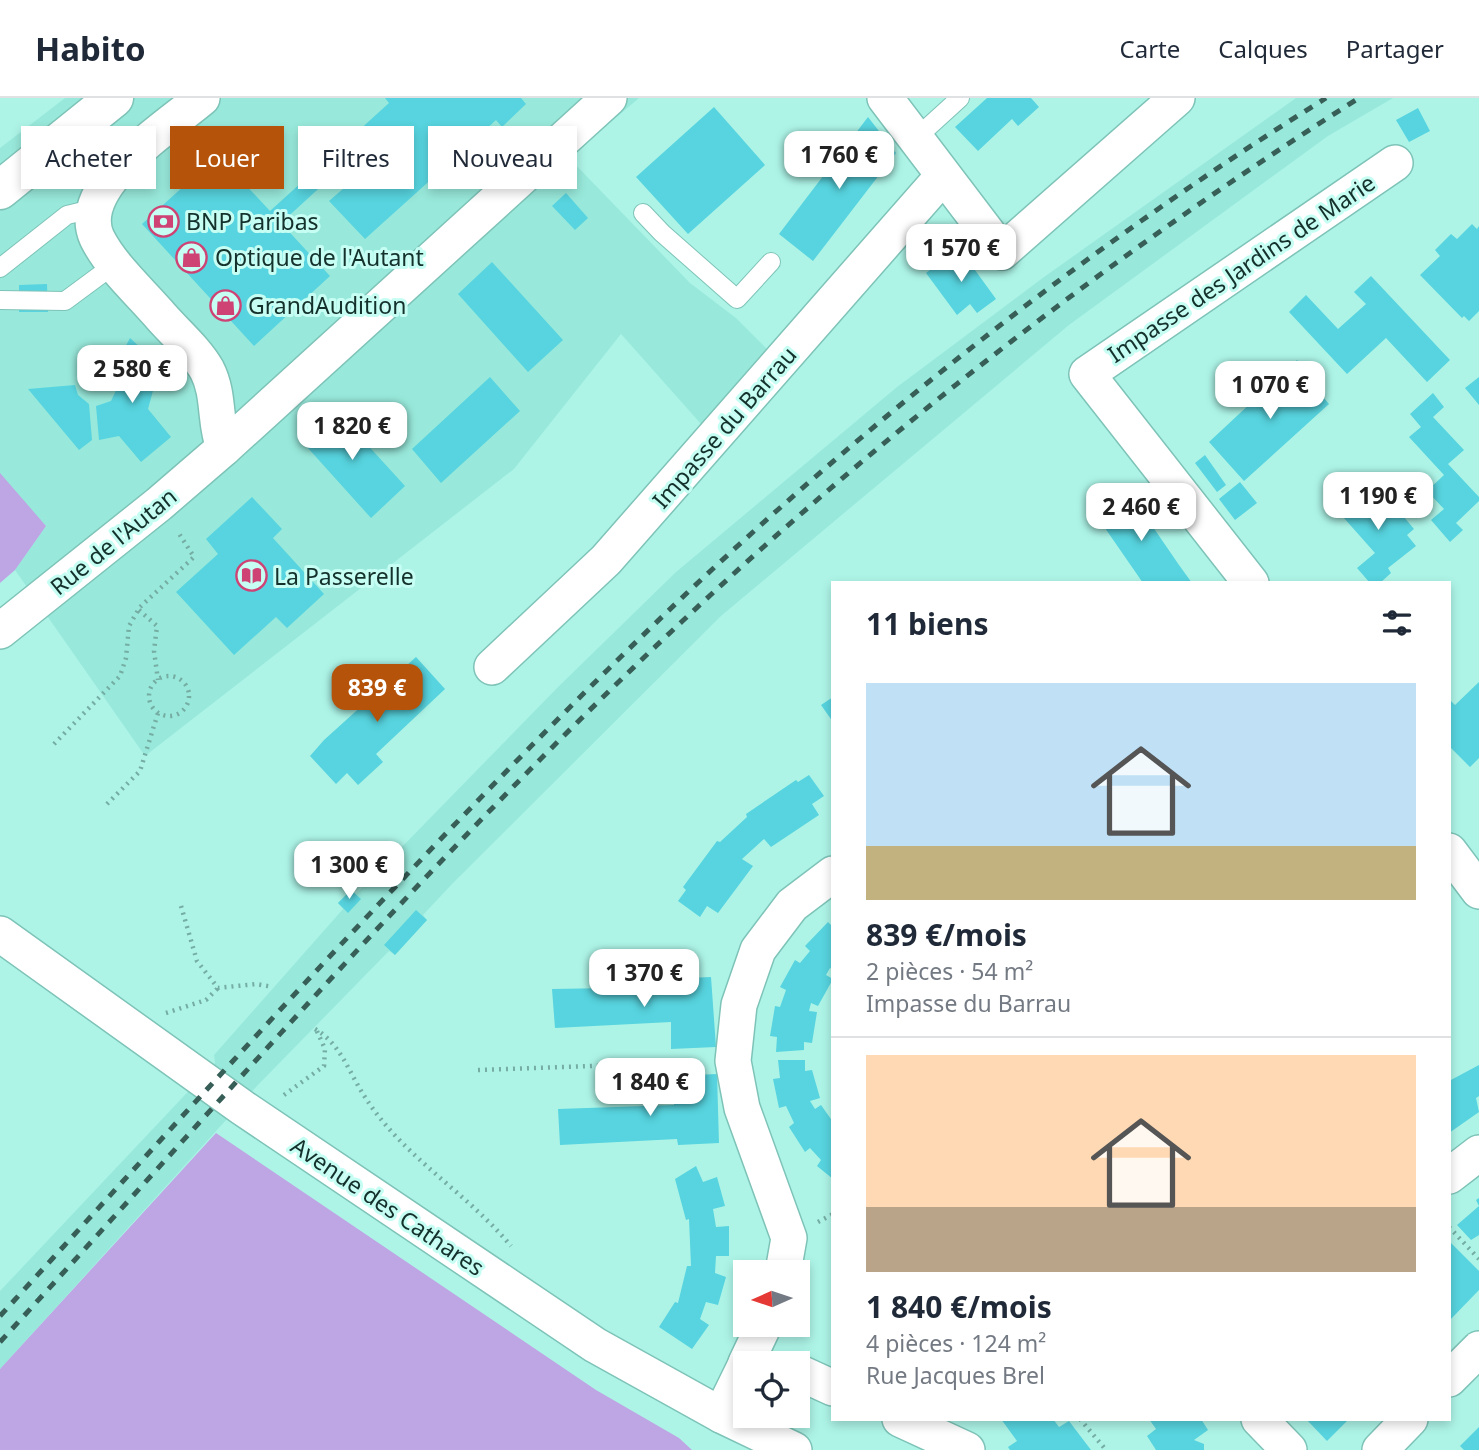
<!DOCTYPE html>
<html lang="fr">
<head>
<meta charset="utf-8">
<style>
	body { margin:0; font-family:"Noto Sans",sans-serif; background:#f2f2f3; color:#1f2937; height:100vh; display:flex; flex-direction:column; font-size:26px; white-space:nowrap }
	* { box-sizing:border-box; margin:0 }
	p { font-size:23px; color:#747a83 }
	.icon { flex:none; width:38px; height:38px; fill:none; stroke:currentColor; stroke-width:2; stroke-linecap:round; stroke-linejoin:round }
	.map { position:relative; flex:1; overflow:hidden }
	.details { position:absolute; left:831px; top:483px; width:620px; height:840px; display:flex; flex-direction:column; background:#fff; border-radius:0px; box-shadow:0 4px 10px #0003 }
	.details>* { flex:none }
	.hud { position:absolute; left:21px; top:28px; width:665px; height:63px; display:flex; gap:14px }
	.needle { width:46px; rotate:267deg }
	.tools { position:absolute; left:733px; top:1162px; display:grid; gap:14px }
	.tools a { display:grid; place-items:center; width:77px; height:77px; border-radius:0px; background:#fff; box-shadow:0 4px 10px #0003; font-size:35px }
	.price { position:absolute; translate:-50% -60px; padding:0 16px; border-radius:14px; background:#fff; color:#222; font-size:23px; line-height:46px; filter:drop-shadow(0 2px 4px #0008) }
	.price::after { content:''; position:absolute; left:50%; top:42px; width:21px; height:16px; margin-left:-10px; background:inherit; clip-path:polygon(0 0,100% 0,50% 100%) }
	.price.current { background:#b45309; color:#fff }
	ul { padding:0; list-style:none }
	li { display:grid; align-content:center; gap:14px; height:371px; padding:0 35px }
	li+li { border-top:2px solid #e0e1e3 }
	li span { display:grid; place-items:center; height:217px; border-radius:0px; color:#555 }
	li>.icon { margin-inline-start:auto }
	span .icon { width:126px; height:126px; fill:#fffc; stroke-width:1 }
	li b { font-size:30px }
	h2 { display:flex; justify-content:space-between; align-items:center; height:84px; padding:0 35px; font-size:30px }
	.tag { padding:0 24px; border-radius:0px; background:#fff; box-shadow:0 4px 10px #0003; font-size:24px; line-height:63px }
	.tag.current { background:#b45309; color:#fff }
	header { display:flex; align-items:center; gap:42px; box-sizing:border-box; height:98px; padding:0 35px; background:#fff; border-bottom:2px solid #e0e1e3 }
	header strong { font-size:33px }
	nav { display:flex; gap:38px; margin-inline-start:auto; font-size:24px }
	.map>svg:first-child { display:block }
</style>
</head>
<body>
<header>
<strong>Habito</strong>
<nav><a>Carte</a><a>Calques</a><a>Partager</a></nav>
</header>
<div class="map">
<svg width="1479" height="1352" viewBox="0 0 1479 1352">
	<rect width="100%" height="100%" fill="#adf4e7"/>
	<g fill="#98e9db">
		<polygon points="65,0 639,0 569,60 690,185 736,220 775,259 709,335 621,236 514,371 145,658 15,472 46,428 0,378 0,50"/>
		<polygon points="1296,0 1393,0 1328,38 1069,227 721,518 453,785 423,817 427,822 395,857 389,853 256,989 0,1271 0,1193 215,965 214,957 343,811 338,805 351,792 356,796 558,589 676,474 897,289 1044,179"/>
	</g>
	<g fill="#bea5e3">
		<polygon points="0,375 46,428 15,472 0,485"/>
		<polygon points="216,1035 596,1292 679,1340 692,1352 0,1352 0,1271"/>
	</g>
	<g fill="#57d4df">
		<polygon points="385,0 521,0 526,6 502,29 496,22 471,45 471,59 456,71 446,68 365,141 329,103 344,90 333,78 316,93 281,125 330,178 254,248 142,126 218,57 270,113 389,5"/>
		<polygon points="987,0 1031,0 1039,9 1018,28 1012,21 978,53 955,29"/>
		<polygon points="714,9 765,67 688,136 636,79"/>
		<polygon points="1418,10 1430,33 1409,44 1396,22"/>
		<polygon points="868,19 896,55 813,163 779,136"/>
		<polygon points="566,95 588,120 575,132 552,108"/>
		<polygon points="1472,126 1477,131 1479,128 1479,213 1469,223 1464,218 1462,220 1420,177 1440,158 1435,152 1451,136 1457,141"/>
		<polygon points="938,141 945,151 933,160 925,150"/>
		<polygon points="959,150 996,201 977,215 970,206 957,217 926,175"/>
		<polygon points="492,164 563,242 528,274 458,196"/>
		<polygon points="1371,178 1450,262 1427,284 1386,240 1347,276 1289,214 1306,197 1338,231 1366,206 1354,194"/>
		<polygon points="47,186 48,214 19,214 19,187"/>
		<polygon points="130,240 142,251 152,270 154,289 148,311 171,339 141,364 119,338 99,342 96,308 111,303 119,286 117,276 105,265 111,254 120,259"/>
		<polygon points="1297,262 1313,282 1311,285 1329,306 1244,383 1209,344"/>
		<polygon points="490,279 520,313 441,385 412,351"/>
		<polygon points="1479,279 1479,307 1465,290"/>
		<polygon points="75,287 78,297 89,306 92,342 79,352 28,291"/>
		<polygon points="1433,295 1444,309 1433,319 1464,352 1448,366 1479,399 1479,403 1456,425 1463,432 1450,444 1431,422 1444,411 1427,393 1444,377 1409,339 1421,329 1410,316"/>
		<polygon points="332,308 405,388 371,420 298,339"/>
		<polygon points="1205,357 1226,387 1217,394 1195,365"/>
		<polygon points="1240,384 1257,405 1235,422 1219,401"/>
		<polygon points="1363,387 1376,402 1384,395 1414,431 1407,437 1416,448 1388,470 1391,475 1380,485 1370,485 1357,470 1375,455 1336,411"/>
		<polygon points="1129,394 1179,467 1192,485 1143,485 1096,417"/>
		<polygon points="252,399 282,431 273,440 324,496 287,530 276,519 234,557 176,494 218,456 206,441"/>
		<polygon points="416,559 445,591 376,656 383,664 358,687 347,675 336,686 310,658 324,642"/>
		<polygon points="1479,584 1479,660 1470,669 1449,648 1449,601 1455,607"/>
		<polygon points="833,599 833,624 821,607"/>
		<polygon points="809,677 824,698 812,706 819,717 771,749 764,741 742,761 753,768 718,815 707,808 700,819 678,803 686,792 683,789 717,743 720,744 747,719 746,716 796,682 798,684"/>
		<polygon points="351,792 361,801 348,815 338,805"/>
		<polygon points="416,812 427,822 395,857 384,847"/>
		<polygon points="828,824 833,829 833,872 830,870 826,877 833,881 818,908 811,905 809,913 817,914 812,945 804,944 804,952 776,954 777,939 770,938 775,908 780,909 786,892 780,889 795,862 800,865 810,853 805,848"/>
		<polygon points="711,879 716,949 671,951 671,924 555,930 552,891 668,889 667,881"/>
		<polygon points="778,962 805,962 805,973 812,972 820,1000 810,1003 815,1011 821,1007 833,1024 833,1081 817,1068 821,1062 810,1050 805,1054 789,1029 794,1025 786,1008 779,1010 773,981 780,980"/>
		<polygon points="1479,967 1479,998 1476,1000 1479,1014 1449,1035 1449,983"/>
		<polygon points="717,976 719,1045 678,1047 677,1041 560,1047 558,1011 674,1007 673,978"/>
		<polygon points="696,1068 703,1084 717,1079 725,1108 713,1111 716,1129 729,1128 729,1158 716,1158 715,1175 726,1179 718,1207 706,1204 700,1221 709,1227 692,1251 659,1229 675,1204 678,1205 687,1168 691,1168 689,1121 686,1122 675,1081"/>
		<polygon points="1479,1100 1479,1137 1471,1142 1457,1127 1479,1108 1476,1102"/>
		<polygon points="1449,1143 1479,1173 1479,1192 1449,1223"/>
		<polygon points="1001,1321 1053,1321 1059,1329 1069,1323 1091,1352 1010,1352 1008,1349 1017,1343"/>
		<polygon points="1149,1321 1201,1321 1208,1332 1194,1342 1204,1346 1204,1352 1156,1352 1147,1338 1156,1331"/>
		<polygon points="1306,1321 1349,1321 1327,1343"/>
		<polygon points="1479,1329 1479,1352 1464,1352 1460,1348"/>
	</g>
	<g fill="none" stroke-linecap="round" stroke-linejoin="round">
		<defs>
			<g id="lane">
				<polyline points="915,41 960,0"/>
				<polyline points="643,115 662,135 737,201 771,164"/>
				<polyline points="0,170 67,117 92,111"/>
				<polyline points="0,202 65,203 115,166"/>
			</g>
			<g id="street">
				<path d="M202,0c-34,29 -129,88 -105,140 14,28 41,52 61,75 15,18 38,37 49,57 13,25 7,53 17,78"/>
				<polyline points="885,0 1002,154 1177,0"/>
				<polyline points="1251,485 1087,276 1395,65"/>
				<polyline points="0,533 159,406 224,350 609,0"/>
				<polyline points="492,569 606,462 943,78"/>
				<polyline points="1449,753 1479,793"/>
				<polyline points="0,836 243,1010 595,1247 721,1317 794,1352"/>
				<polyline points="1449,1078 1479,1055"/>
				<polyline points="783,1174 789,1140 742,1010 733,963 739,907 758,852 792,807 833,776"/>
				<polyline points="746,1265 764,1227"/>
				<polyline points="798,1274 833,1290"/>
				<polyline points="1449,1281 1479,1251"/>
				<polyline points="721,1317 746,1266"/>
				<polyline points="900,1321 967,1352"/>
				<polyline points="1259,1321 1289,1352"/>
				<polyline points="1380,1352 1410,1321"/>
			</g>
			<polyline id="secondary" points="0,92 114,0"/>
		</defs>
		<use href="#lane" stroke="#7ec3b8" stroke-width="20"/>
		<use href="#street" stroke="#7ec3b8" stroke-width="38"/>
		<use href="#secondary" stroke="#7ec3b8" stroke-width="41"/>
		<g stroke="#75ada3" stroke-width="4.5" stroke-dasharray="2 5" stroke-linecap="butt">
			<polyline points="139,512 157,528 154,553 158,582"/>
			<circle cx="169" cy="598" r="20"/>
			<polyline points="54,646 120,578 126,560 129,528 140,509 194,459 178,434"/>
			<polyline points="107,706 140,673 158,615"/>
			<polyline points="181,808 197,863 218,890 256,886 273,889"/>
			<polyline points="166,915 206,902 218,890"/>
			<path d="M315,931c26,15 34,44 50,68 37,59 101,95 146,149"/>
			<polyline points="478,972 701,964"/>
			<polyline points="284,997 324,968 325,951 316,931"/>
			<polyline points="818,1124 833,1116"/>
			<polyline points="1449,1129 1479,1161"/>
			<polyline points="1080,1321 1106,1352"/>
		</g>
		<use href="#lane" stroke="#fff" stroke-width="18"/>
		<use href="#street" stroke="#fff" stroke-width="35"/>
		<use href="#secondary" stroke="#fff" stroke-width="38"/>
		<g stroke="#375e57" stroke-width="5" stroke-dasharray="9 9" stroke-linecap="butt">
			<path d="M0,1218c225,-246 447,-495 688,-724 193,-182 413,-354 638,-494"/>
			<path d="M0,1244c230,-251 454,-510 704,-741 202,-187 423,-356 655,-503"/>
		</g>
	</g>
	<defs>
		<symbol id="bank-ring" viewBox="-11 -11 22 22"><circle r="9.5" fill="#c6fef4" stroke="#cf4274" stroke-width="1.5"/><path d="M-6-4H6V4H-6ZM0-2.3a2.3 2.3 0 1 0 0 4.6a2.3 2.3 0 1 0 0-4.6Z" fill="#cf4274"/></symbol>
		<symbol id="shop-ring" viewBox="-11 -11 22 22"><circle r="9.5" fill="#c6fef4" stroke="#cf4274" stroke-width="1.5"/><path d="M-5-2.5h2.3a2.7 3.5 0 0 1 5.4 0H5L5.5 6h-11ZM-1.5-2.5h3a1.5 2.3 0 0 0-3 0Z" fill="#cf4274"/></symbol>
		<symbol id="library-ring" viewBox="-11 -11 22 22"><circle r="9.5" fill="#c6fef4" stroke="#cf4274" stroke-width="1.5"/><path d="M-6-4Q-3-5.5-.7-3.5V5Q-3 3-6 4ZM6-4Q3-5.5 .7-3.5V5Q3 3 6 4Z" fill="#cf4274"/></symbol>
	</defs>
	<g fill-rule="evenodd">
		<use href="#bank-ring" x="146" y="106" width="35" height="35"/>
		<use href="#shop-ring" x="174" y="142" width="35" height="35"/>
		<use href="#shop-ring" x="208" y="190" width="35" height="35"/>
		<use href="#library-ring" x="234" y="460" width="35" height="35"/>
	</g>
	<g text-anchor="middle" dominant-baseline="central" stroke-width="6" stroke-linejoin="round" paint-order="stroke">
		<g font-size="23" fill="#14312c" stroke="#c6fef4" text-anchor="start">
			<text x="186" y="123">BNP Paribas</text>
			<text x="215" y="159">Optique de l'Autant</text>
			<text x="248" y="207">GrandAudition</text>
			<text x="274" y="478">La Passerelle</text>
		</g>
		<g font-size="23" fill="#14312c" stroke="#c6fef4">
			<text transform="translate(1241 170) rotate(-34)">Impasse des Jardins de Marie</text>
			<text transform="translate(724 329) rotate(-49)">Impasse du Barrau</text>
			<text transform="translate(113 443) rotate(-39)">Rue de l'Autan</text>
			<text transform="translate(388 1108) rotate(34)">Avenue des Cathares</text>
		</g>
	</g>
</svg>
<div class="tools">
<a><svg class="needle" viewBox="-14 -14 28 28"><path d="M0-13l5 13h-10z" fill="#e53935"/><path d="M0 13l5-13h-10z" fill="#747a83"/></svg></a>
<a><svg class="icon" aria-label="locate" viewBox="0 0 24 24"><circle cx="12" cy="12" r="6"/><path d="M12 2v4M12 18v4M2 12h4M18 12h4"/></svg></a>
</div>
<b class="price" style="left:839px;top:93px">1 760 €</b>
<b class="price" style="left:961px;top:186px">1 570 €</b>
<b class="price" style="left:132px;top:307px">2 580 €</b>
<b class="price" style="left:1270px;top:323px">1 070 €</b>
<b class="price" style="left:352px;top:364px">1 820 €</b>
<b class="price" style="left:1378px;top:434px">1 190 €</b>
<b class="price" style="left:1141px;top:445px">2 460 €</b>
<b class="price current" style="left:377px;top:626px">839 €</b>
<b class="price" style="left:349px;top:803px">1 300 €</b>
<b class="price" style="left:644px;top:911px">1 370 €</b>
<b class="price" style="left:650px;top:1020px">1 840 €</b>
<div class="hud">
<a class="tag">Acheter</a>
<a class="tag current">Louer</a>
<a class="tag">Filtres</a>
<a class="tag">Nouveau</a>
</div>
<section class="details">
<h2>11 biens<svg class="icon" aria-label="filters" viewBox="0 0 24 24"><path d="M4 7h16M4 17h16"/><circle cx="9" cy="7" r="2"/><circle cx="15" cy="17" r="2"/></svg></h2>
<ul>
<li><span style="background:linear-gradient(#bfe0f5 75%,#c2b280 0)"><svg class="icon" aria-label="home" viewBox="0 0 24 24"><path d="M3 11l9-7 9 7M6 9v11h12V9"/></svg></span><div><b>839 €/mois</b><p>2 pièces · 54 m²</p><p>Impasse du Barrau</p></div></li>
<li><span style="background:linear-gradient(#ffd9b3 70%,#b9a48a 0)"><svg class="icon" aria-label="home" viewBox="0 0 24 24"><path d="M3 11l9-7 9 7M6 9v11h12V9"/></svg></span><div><b>1 840 €/mois</b><p>4 pièces · 124 m²</p><p>Rue Jacques Brel</p></div></li>
</ul>
</section>
</div>
</body>
</html>
